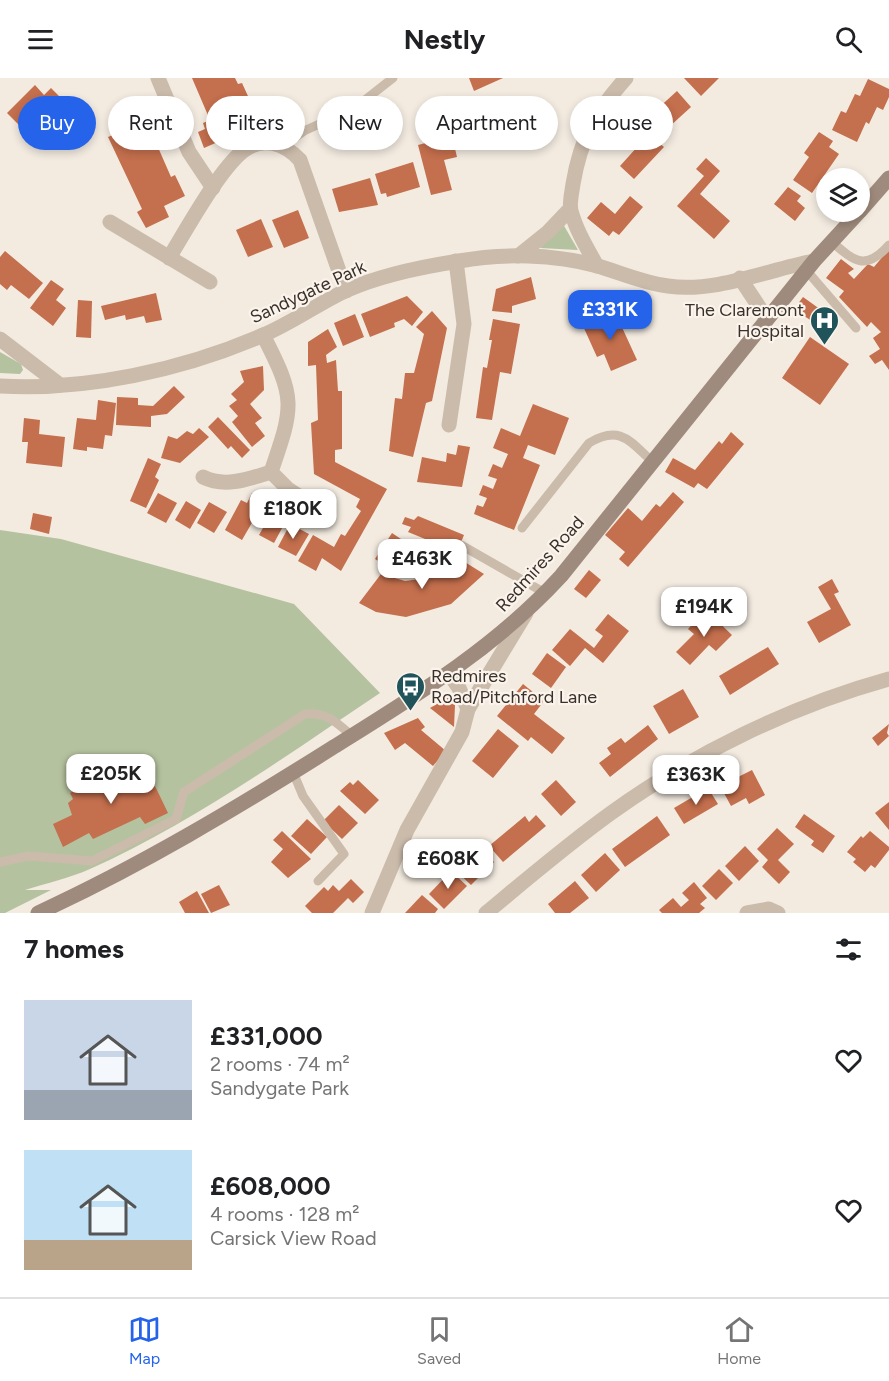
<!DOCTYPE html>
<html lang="en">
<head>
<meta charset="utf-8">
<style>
	body { margin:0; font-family:Figtree,sans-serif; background:#f6f6f6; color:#202124; height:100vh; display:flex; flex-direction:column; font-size:22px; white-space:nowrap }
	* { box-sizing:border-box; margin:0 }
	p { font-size:20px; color:#757577 }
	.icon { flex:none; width:33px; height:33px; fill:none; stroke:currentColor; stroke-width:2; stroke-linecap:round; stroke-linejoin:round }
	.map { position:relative; height:835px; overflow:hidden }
	.details { display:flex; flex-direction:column; background:#fff; flex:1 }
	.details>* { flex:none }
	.guide { position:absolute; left:18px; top:18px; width:854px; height:54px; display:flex; gap:12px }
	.tools { position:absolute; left:816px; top:90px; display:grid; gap:12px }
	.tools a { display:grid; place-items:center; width:54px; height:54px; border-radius:50%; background:#fff; box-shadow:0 3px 9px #0003; font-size:30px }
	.price { position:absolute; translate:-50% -51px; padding:0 14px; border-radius:12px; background:#fff; color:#222; font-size:20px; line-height:39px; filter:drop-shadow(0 2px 3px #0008) }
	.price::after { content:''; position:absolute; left:50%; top:36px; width:18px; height:14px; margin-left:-9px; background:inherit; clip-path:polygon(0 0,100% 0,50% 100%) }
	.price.active { background:#2563eb; color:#fff }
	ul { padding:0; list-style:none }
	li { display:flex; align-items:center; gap:18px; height:150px; padding:0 24px }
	li span { display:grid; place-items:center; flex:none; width:168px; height:120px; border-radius:0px; color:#555 }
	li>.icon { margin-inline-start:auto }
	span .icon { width:72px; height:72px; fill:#fffc; stroke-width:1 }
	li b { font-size:26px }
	h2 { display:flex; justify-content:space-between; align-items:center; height:72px; padding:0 24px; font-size:26px }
	.chip { padding:0 21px; border-radius:27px; background:#fff; box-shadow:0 3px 9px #0003; font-size:21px; line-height:54px }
	.chip.active { background:#2563eb; color:#fff }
	header { display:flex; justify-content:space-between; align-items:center; height:78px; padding:0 24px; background:#fff; font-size:27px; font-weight:700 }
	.tab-bar { display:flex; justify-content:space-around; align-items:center; height:84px; border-top:2px solid #e0e0e0; background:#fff; font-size:16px; color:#757577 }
	.tab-bar a { display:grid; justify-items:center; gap:3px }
	.tab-bar .active { color:#2563eb }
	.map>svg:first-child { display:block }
</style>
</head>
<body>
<header><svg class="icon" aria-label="menu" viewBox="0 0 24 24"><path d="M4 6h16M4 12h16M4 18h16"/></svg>Nestly<svg class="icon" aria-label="search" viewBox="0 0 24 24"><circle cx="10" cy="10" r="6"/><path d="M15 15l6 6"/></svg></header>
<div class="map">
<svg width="889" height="835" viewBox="0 0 889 835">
	<rect width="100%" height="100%" fill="#f3ebe0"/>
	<g fill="#b5c29f">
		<polygon points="563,146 578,172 540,170"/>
		<polygon points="0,274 21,286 23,292 20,296 0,295"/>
		<path d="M0,452l61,9 233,65 86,89c-94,63 -186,129 -290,176 -20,9 -43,14 -65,21h26l-46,23h-5z"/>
	</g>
	<g fill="#c46f4d">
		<polygon points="192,0 235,0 238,6 242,5 253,29 231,38 235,50 224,54 227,60 204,70 198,54 205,51 203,45 210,42"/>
		<polygon points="469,0 503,0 474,13"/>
		<polygon points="684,0 719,0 701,18"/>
		<polygon points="868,1 889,11 889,19 883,32 877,29 869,46 866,44 857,64 832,52 841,33 846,35 855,16 860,18"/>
		<polygon points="35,7 44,17 51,10 62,21 52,30 47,25 22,50 7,35"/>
		<polygon points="677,13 691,29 669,49 655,33"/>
		<polygon points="150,33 156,48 150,51 171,99 175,97 185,118 164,128 169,139 146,150 137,134 142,131 108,59 129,50 125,44"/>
		<polygon points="819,54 833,63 829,69 839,76 812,115 793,102 809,79 804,75"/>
		<polygon points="452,58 457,79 444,82 452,112 431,117 418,67"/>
		<polygon points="653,60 664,69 634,101 620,88 638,68 643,72"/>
		<polygon points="706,80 720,93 700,116 730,143 714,161 677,128 704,98 696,91"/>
		<polygon points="413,84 420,109 387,119 386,115 381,116 375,96"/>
		<polygon points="370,100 378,127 339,134 332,111"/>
		<polygon points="788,109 801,118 797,123 805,130 795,143 774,126"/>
		<polygon points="630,118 643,129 619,157 613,153 609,158 587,140 601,124 615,136"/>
		<polygon points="298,132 309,160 284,170 272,142"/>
		<polygon points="261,141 273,169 248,179 236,152"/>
		<polygon points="889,171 889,292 882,282 875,286 869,278 880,271 873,260 881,254 871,244 867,249 839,219 844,213 826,200 841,181 854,191 848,195 854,201 868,186 874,189"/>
		<polygon points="5,173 43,205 29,221 11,207 7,212 0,206 0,179"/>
		<polygon points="531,199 536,221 512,228 512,235 492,233 496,211"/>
		<polygon points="51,202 64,211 56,222 66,230 53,248 30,230"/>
		<polygon points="156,215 162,242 146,245 144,238 126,242 125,237 105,242 101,228"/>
		<polygon points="407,218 423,234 412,248 404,241 394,245 395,249 370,259 361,236"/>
		<polygon points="803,219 824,234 816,246 794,231"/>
		<polygon points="78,222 92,223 91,260 76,259"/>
		<polygon points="432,233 447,250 432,323 426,325 413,379 389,373 395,320 402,321 405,295 414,295 424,256 416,249"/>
		<polygon points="615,234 637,282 611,293 604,276 597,279 583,248"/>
		<polygon points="355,236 364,259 343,268 334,245"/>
		<polygon points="493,241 520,246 511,296 500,294 492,342 476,340 483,289 487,290 492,262 489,262"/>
		<polygon points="328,251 337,269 326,277 327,285 336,282 338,313 342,313 342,371 335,372 335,384 387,411 341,493 322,480 316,493 298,483 313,457 334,469 341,456 345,458 361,433 356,429 360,421 314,396 311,345 318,342 316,287 308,288 308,264"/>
		<polygon points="810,259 849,286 820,327 782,300"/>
		<polygon points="263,288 264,312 250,326 262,340 255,345 265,358 252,369 232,344 238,338 229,328 237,322 231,316 244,304 240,293"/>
		<polygon points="174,308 185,319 167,336 151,338 151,349 116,347 117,319 138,320 138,327 153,328"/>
		<polygon points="98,322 116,325 112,358 105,357 103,371 87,369 87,373 73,371 77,340 96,342"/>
		<polygon points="533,326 569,340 555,377 528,367 523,380 540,387 514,452 474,436 477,427 483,429 487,420 479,417 483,407 493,411 497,401 488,398 493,386 502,390 508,376 493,370 501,350 520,358"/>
		<polygon points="218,339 250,372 242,380 231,368 228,371 208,349"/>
		<polygon points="24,340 40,342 39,356 65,359 62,389 26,385 28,364 22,364"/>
		<polygon points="199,350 209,359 180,385 161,380 168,358 177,361 187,353 193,356"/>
		<polygon points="731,354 744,366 707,411 698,405 694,410 665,394 673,380 695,392 719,363 722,366"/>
		<polygon points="458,367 470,369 462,409 417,404 422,379 446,384 447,375 456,377"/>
		<polygon points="148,380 161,386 155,399 159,402 146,430 130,423"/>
		<polygon points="673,414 684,424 628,489 619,481 625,474 605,457 628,430 642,443 656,426 660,429"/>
		<polygon points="158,415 177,425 166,445 147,435"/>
		<polygon points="252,415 265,422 242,462 225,452 241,422 247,425"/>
		<polygon points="275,417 288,425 281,438 287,441 274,465 259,457 263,450 258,447"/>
		<polygon points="186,423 201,432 190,451 175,442"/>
		<polygon points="209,424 227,434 214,455 197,445"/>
		<polygon points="33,435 52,439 49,456 30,451"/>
		<polygon points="418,438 464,457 457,474 408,454 411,449 402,446 405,439 414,442"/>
		<polygon points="290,446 309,456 296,478 278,469"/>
		<polygon points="392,455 404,463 388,489 375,481"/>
		<polygon points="452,476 484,496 451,526 406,539 376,534 359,525 381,496 405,503 420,501 439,491"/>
		<polygon points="589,492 601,502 586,520 574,511"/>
		<polygon points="832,501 839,514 834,516 851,547 819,565 807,544 831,531 818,509"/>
		<polygon points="706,532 732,557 716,573 709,567 690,587 676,574 694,556 688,551"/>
		<polygon points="608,536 629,553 603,585 585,570 570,588 552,572 570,551 594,570 603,558 595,552"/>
		<polygon points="768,569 779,586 730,617 719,598"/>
		<polygon points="547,575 566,589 551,610 532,596"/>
		<polygon points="523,606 544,623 534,636 565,660 552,676 531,659 528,663 497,638"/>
		<polygon points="683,611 699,639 669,656 653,628"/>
		<polygon points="451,618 455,627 454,649 430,630"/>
		<polygon points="418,640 425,649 421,652 446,673 433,688 405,665 395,672 384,655"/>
		<polygon points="889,646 887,655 889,658 878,668 872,660"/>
		<polygon points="648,647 658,661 610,699 599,685 611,676 607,670 621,660 625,665"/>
		<polygon points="498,651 519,668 493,700 472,683"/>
		<polygon points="130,688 143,694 156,710 168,735 145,746 140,739 93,761 89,755 63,769 53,746 72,737 68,725 73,721 70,715 120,689"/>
		<polygon points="752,692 765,717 749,726 746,720 731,728 718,704 731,697 734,701"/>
		<polygon points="358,702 379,722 365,736 340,713 350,704 353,707"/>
		<polygon points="556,702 576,724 561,738 541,716"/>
		<polygon points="708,710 718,726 684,746 674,730"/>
		<polygon points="889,724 889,752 875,735"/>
		<polygon points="339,727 358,745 342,761 323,743"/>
		<polygon points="804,736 835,758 823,775 811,767 814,763 795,749"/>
		<polygon points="536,737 546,748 503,784 489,768 525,738 529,744"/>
		<polygon points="657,738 670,757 625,789 612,771"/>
		<polygon points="307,741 327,759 311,776 291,758"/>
		<polygon points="777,750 794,766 778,782 790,794 779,806 762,789 768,782 757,771"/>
		<polygon points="282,753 311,781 288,800 271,784 283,771 273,762"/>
		<polygon points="870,753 889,769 889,772 875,790 871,787 865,794 853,784 856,781 847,774 861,758 863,760"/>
		<polygon points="478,768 494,784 471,807 455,792"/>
		<polygon points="745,768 759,783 739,803 725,788"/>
		<polygon points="605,775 620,792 596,814 581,797"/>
		<polygon points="719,791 733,805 716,822 702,808"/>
		<polygon points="451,793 467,808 444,831 429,816"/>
		<polygon points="351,801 364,814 353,825 348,820 333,835 312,835 305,828 324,809 328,813 333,807 339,813"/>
		<polygon points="575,803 589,820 570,835 555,835 548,826"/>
		<polygon points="694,804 707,820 700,826 705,830 699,835 662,835 659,832 673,820 681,829 689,822 682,815"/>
		<polygon points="219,807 230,827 211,835 201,816"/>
		<polygon points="197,813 209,835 185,835 179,824"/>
		<polygon points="422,817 438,831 435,835 405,835"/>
	</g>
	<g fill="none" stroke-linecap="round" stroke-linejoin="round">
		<g stroke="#cbbbab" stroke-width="9">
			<polyline points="283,68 304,53 356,29 393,0"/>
			<path d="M832,164c23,20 34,29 57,3"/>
			<polyline points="807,193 856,250"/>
			<path d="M522,450l67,-85c32,-19 41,-1 65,20"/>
			<polyline points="409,476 461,467 545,515"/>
			<polyline points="293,694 303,718 344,776 318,803"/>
			<path d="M0,784l28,-6 64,5 84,-42 8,-27 121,-78c22,-2 31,8 47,22"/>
		</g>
		<g stroke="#cbbbab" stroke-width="15">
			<polyline points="158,0 189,74 213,110"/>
			<polyline points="110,144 210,204"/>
			<polyline points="518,178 548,154 570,131"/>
			<path d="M169,180c17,-28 50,-88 74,-107 20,-15 41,-8 57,9l46,131"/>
			<path d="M597,188c-10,-18 -21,-36 -26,-55 -2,-8 1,-19 2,-27 8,-47 22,-71 53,-106"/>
			<polyline points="740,200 767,241"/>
			<path d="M263,257c33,64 31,70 8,137l17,17 34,22"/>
			<polyline points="0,261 60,307"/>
			<path d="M0,308c86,5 182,-16 261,-50 29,-12 55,-31 84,-45 35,-16 75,-24 114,-30 44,-8 95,-7 139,5 23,7 45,17 70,20 48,7 99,-16 146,-25"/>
			<polyline points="449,347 464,246 456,183"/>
			<path d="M203,399c22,11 46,2 68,-5"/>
			<polyline points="468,631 526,535"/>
			<polyline points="372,835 407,752 462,654 468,631 459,610 449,595"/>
			<path d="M486,835c41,-34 82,-69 125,-100 82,-59 180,-107 278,-134"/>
			<polyline points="747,835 769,831 778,835"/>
		</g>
		<g stroke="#9f8b7d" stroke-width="15">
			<polyline points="860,133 889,100"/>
			<path d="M38,835c102,-47 199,-105 294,-165 82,-51 163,-100 229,-172l253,-315 45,-49"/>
		</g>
	</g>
	<defs>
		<symbol id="hospital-pin" viewBox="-11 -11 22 30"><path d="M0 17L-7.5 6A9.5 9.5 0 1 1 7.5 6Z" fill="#20545a" stroke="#faf4ec"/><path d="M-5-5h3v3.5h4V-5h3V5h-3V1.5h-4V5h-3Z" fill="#fff"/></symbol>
		<symbol id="bus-pin" viewBox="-11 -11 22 30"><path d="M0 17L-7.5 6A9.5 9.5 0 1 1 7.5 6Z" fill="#20545a" stroke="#faf4ec"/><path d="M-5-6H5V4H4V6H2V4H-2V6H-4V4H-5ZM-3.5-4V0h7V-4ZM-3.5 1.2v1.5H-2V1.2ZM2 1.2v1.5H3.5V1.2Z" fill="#fff"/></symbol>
	</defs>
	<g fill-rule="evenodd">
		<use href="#hospital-pin" x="808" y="226" width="33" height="45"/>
		<use href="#bus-pin" x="394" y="592" width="33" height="45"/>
	</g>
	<g text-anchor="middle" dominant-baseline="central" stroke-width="4.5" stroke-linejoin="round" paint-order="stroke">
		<g font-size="18" fill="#39302a" stroke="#faf4ec">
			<text transform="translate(308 214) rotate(-25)">Sandygate Park</text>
			<text transform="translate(540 486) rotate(-48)">Redmires Road</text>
		</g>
		<g font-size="18" fill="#39302a" stroke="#faf4ec" text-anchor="end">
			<text x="804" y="232">The Claremont<tspan x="804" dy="21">Hospital</tspan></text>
			<text x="431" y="598" text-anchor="start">Redmires<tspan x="431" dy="21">Road/Pitchford Lane</tspan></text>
		</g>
	</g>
</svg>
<div class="tools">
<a><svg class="icon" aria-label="layers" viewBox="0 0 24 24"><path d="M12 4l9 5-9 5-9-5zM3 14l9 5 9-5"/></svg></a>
</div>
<b class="price active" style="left:610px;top:263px">£331K</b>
<b class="price" style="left:293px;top:462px">£180K</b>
<b class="price" style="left:422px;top:512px">£463K</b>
<b class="price" style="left:704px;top:560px">£194K</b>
<b class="price" style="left:111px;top:727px">£205K</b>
<b class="price" style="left:696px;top:728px">£363K</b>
<b class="price" style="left:448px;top:812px">£608K</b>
<div class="guide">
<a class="chip active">Buy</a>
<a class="chip">Rent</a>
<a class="chip">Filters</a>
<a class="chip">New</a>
<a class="chip">Apartment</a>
<a class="chip">House</a>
</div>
</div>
<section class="details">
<h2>7 homes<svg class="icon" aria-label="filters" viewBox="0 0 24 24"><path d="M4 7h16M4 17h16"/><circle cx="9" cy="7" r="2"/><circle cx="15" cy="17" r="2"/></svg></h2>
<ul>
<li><span style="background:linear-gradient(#c9d6e8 75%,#9aa5b1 0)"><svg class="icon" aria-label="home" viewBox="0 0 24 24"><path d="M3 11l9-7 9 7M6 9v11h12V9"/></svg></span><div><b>£331,000</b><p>2 rooms · 74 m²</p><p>Sandygate Park</p></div><svg class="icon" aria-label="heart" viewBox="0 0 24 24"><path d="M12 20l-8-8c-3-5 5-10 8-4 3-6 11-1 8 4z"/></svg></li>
<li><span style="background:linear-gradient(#bfe0f5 75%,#b9a48a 0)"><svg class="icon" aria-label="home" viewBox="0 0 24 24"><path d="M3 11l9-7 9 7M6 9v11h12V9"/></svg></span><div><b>£608,000</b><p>4 rooms · 128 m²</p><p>Carsick View Road</p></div><svg class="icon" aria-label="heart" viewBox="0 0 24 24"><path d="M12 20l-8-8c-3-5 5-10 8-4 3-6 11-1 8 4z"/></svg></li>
</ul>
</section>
<nav class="tab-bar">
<a class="active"><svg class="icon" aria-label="map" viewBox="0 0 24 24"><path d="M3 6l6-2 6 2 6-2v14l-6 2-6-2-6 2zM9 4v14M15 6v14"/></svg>Map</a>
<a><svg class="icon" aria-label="saved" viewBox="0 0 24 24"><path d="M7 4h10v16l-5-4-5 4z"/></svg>Saved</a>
<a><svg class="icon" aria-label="home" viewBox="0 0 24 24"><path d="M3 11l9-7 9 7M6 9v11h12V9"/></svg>Home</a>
</nav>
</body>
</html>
